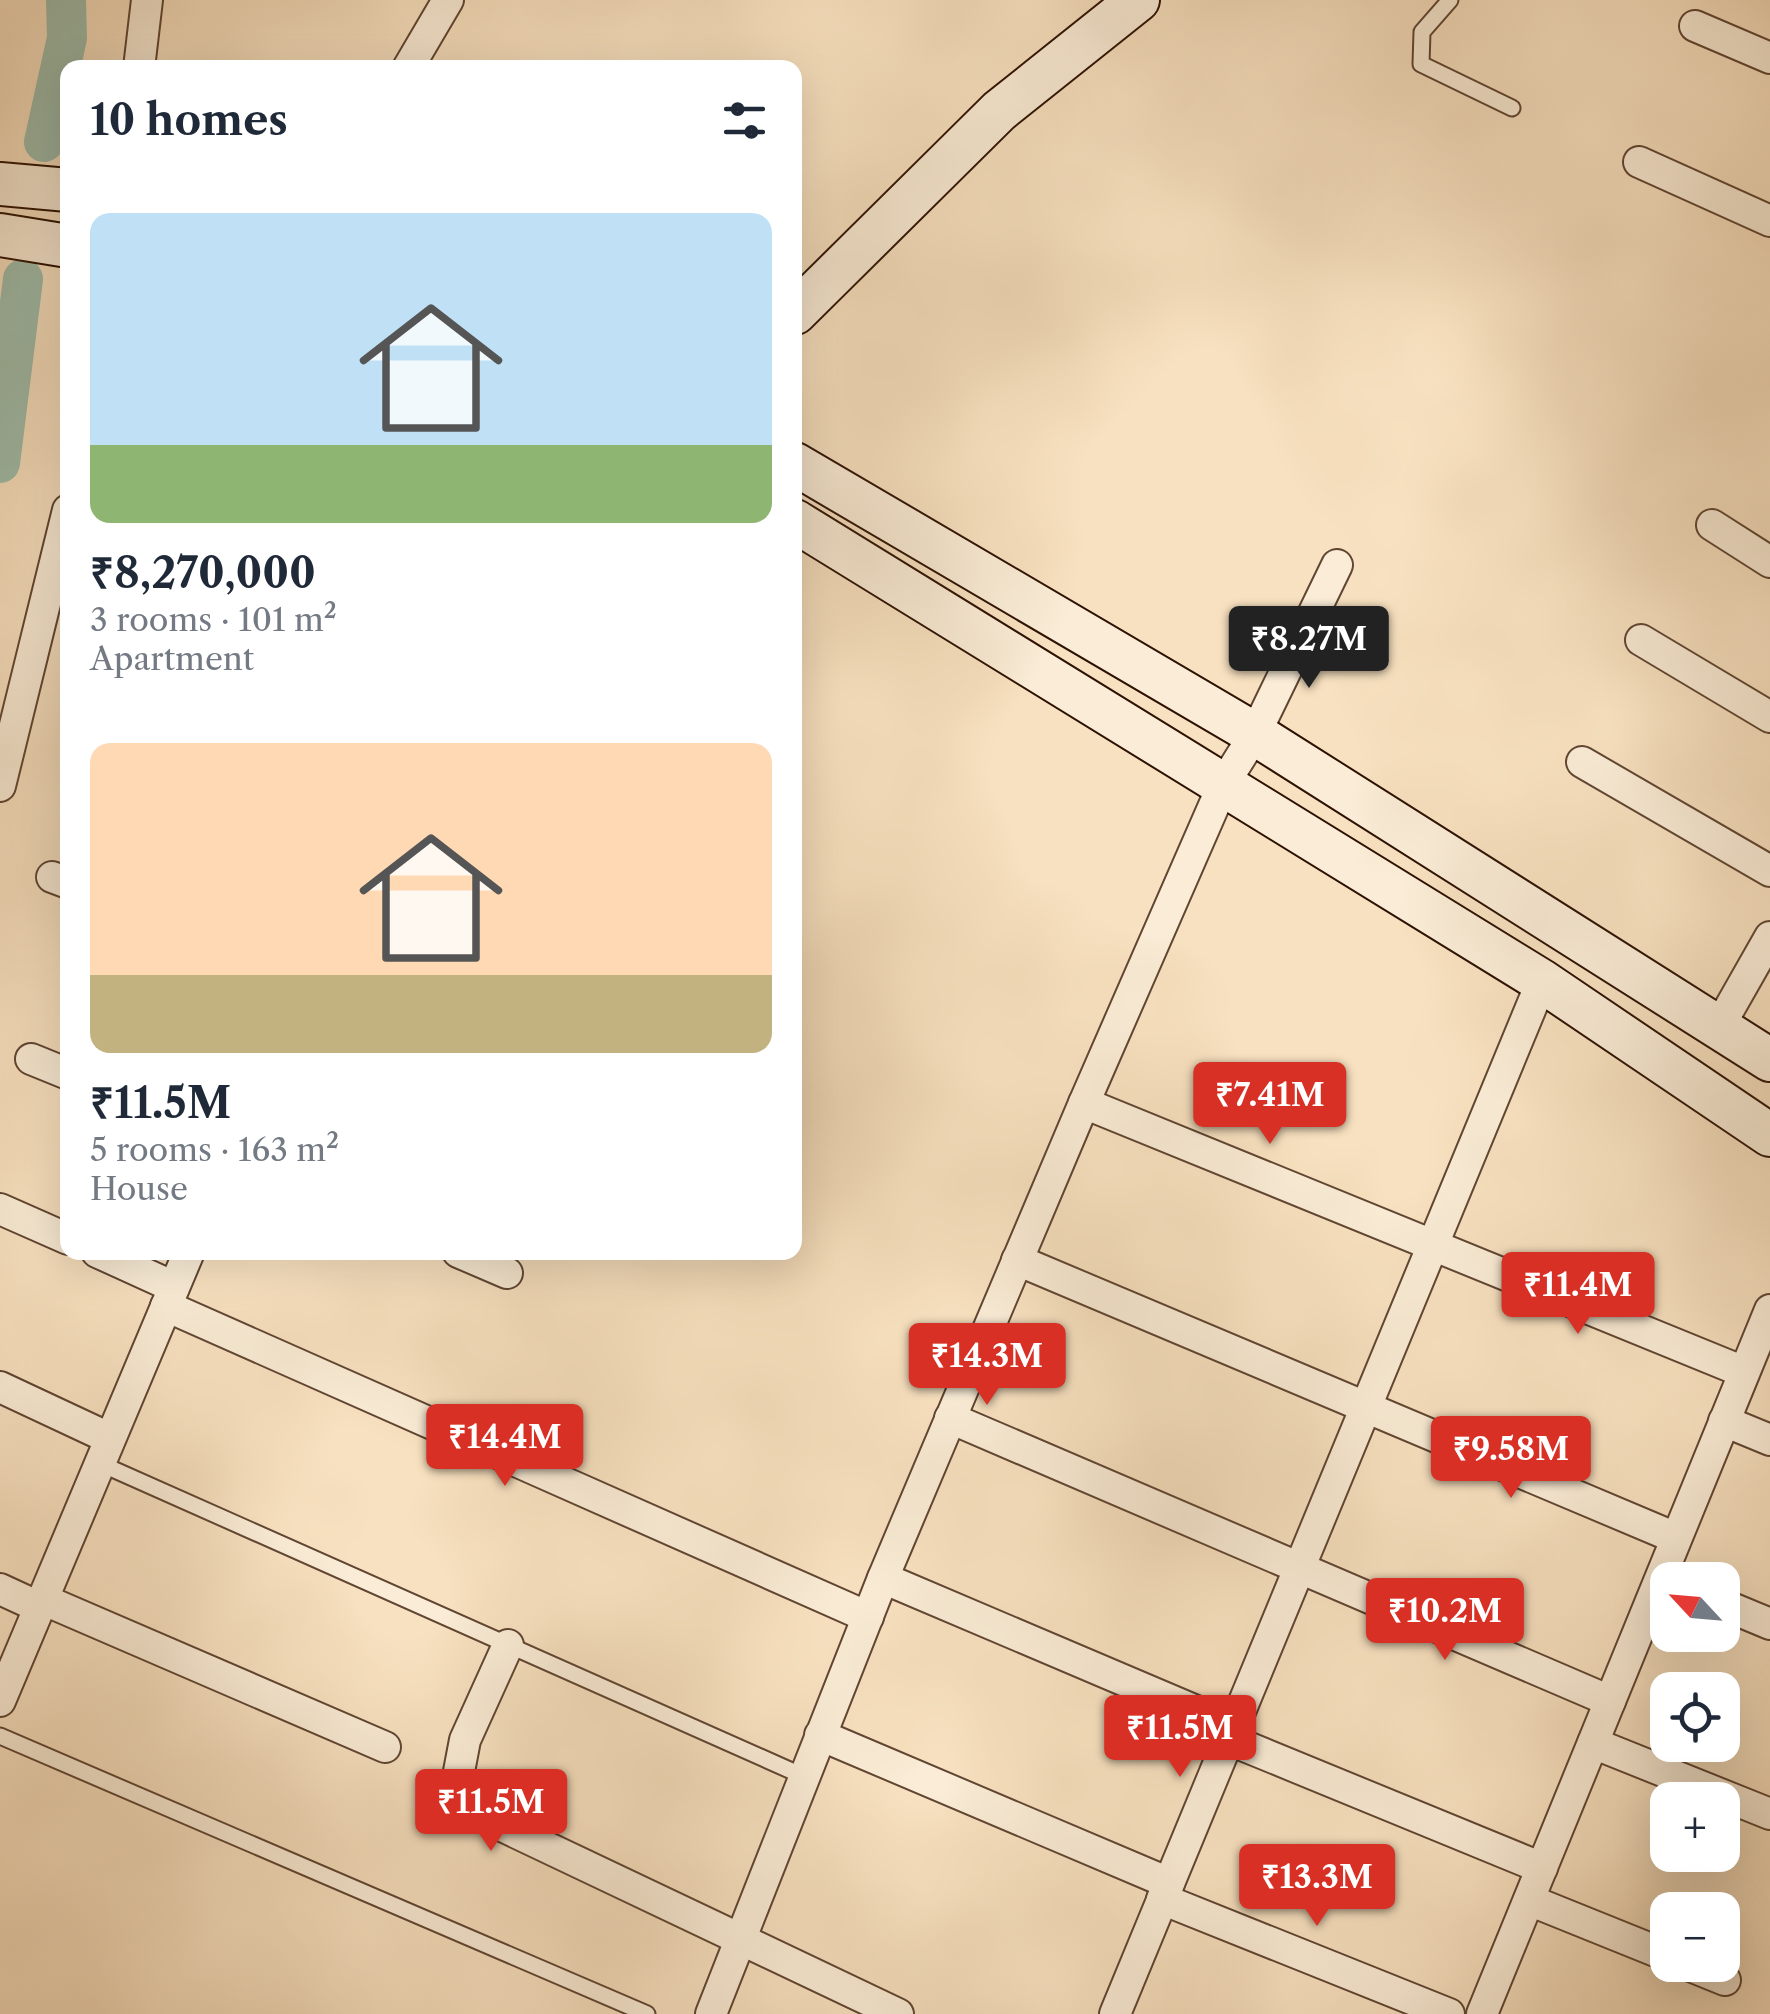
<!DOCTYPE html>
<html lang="en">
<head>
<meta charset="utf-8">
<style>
	body { margin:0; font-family:"Libre Caslon Text",serif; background:#f2f2f3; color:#1f2937; height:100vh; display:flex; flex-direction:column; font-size:38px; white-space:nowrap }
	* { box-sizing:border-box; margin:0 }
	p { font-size:32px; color:#747a83 }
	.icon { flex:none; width:55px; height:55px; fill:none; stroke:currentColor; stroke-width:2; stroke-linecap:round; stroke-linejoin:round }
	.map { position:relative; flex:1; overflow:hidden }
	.side { position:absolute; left:60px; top:60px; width:742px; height:1200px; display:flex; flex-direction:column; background:#fff; border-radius:20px; box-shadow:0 10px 40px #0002 }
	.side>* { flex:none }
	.needle { width:65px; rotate:296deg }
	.controls { position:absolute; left:1650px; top:1562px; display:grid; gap:20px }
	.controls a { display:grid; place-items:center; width:90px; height:90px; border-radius:20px; background:#fff; box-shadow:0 10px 40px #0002; font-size:50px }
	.price { position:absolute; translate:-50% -85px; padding:0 22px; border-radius:10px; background:#d93025; color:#fff; font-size:32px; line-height:65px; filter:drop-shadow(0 2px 5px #0008) }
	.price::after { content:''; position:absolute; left:50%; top:60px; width:30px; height:22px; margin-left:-15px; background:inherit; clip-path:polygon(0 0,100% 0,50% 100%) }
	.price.on { background:#222; color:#fff }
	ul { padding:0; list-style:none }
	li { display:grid; align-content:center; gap:20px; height:530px; padding:0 30px }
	li span { display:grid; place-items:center; height:310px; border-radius:20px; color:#555 }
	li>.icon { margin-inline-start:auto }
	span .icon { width:180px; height:180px; fill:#fffc; stroke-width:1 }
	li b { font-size:42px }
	h2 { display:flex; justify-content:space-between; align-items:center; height:120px; padding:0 30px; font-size:42px }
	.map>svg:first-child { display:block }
</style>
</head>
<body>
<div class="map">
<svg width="1770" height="2014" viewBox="0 0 1770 2014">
	<rect width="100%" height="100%" fill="#f8e1c0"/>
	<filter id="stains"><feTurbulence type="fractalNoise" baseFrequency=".002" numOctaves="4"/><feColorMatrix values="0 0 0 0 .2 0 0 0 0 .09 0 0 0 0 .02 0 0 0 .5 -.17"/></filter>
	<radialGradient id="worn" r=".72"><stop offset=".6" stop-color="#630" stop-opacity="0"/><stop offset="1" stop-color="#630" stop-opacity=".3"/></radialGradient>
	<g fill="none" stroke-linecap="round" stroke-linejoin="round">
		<g stroke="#9fbeac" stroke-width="40">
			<polyline points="44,142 67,38 66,0"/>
			<polyline points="0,463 23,279"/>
		</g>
		<defs>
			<g id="lane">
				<polyline points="1450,0 1422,32 1421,64 1512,108"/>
				<polyline points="99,1463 803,1776"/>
				<polyline points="0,1736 647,2014"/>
			</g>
			<g id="street">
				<polyline points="1695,26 1770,58"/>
				<polyline points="139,68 147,0"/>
				<polyline points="408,68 448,0"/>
				<polyline points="1639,162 1770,221"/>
				<polyline points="1712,525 1770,562"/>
				<polyline points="1641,640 1770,717"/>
				<polyline points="1582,762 1770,871"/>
				<polyline points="0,786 68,510"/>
				<polyline points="52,877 68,883"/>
				<polyline points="1720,1025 1770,937"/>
				<polyline points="31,1059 68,1074"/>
				<polyline points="1084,1103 1744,1372"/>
				<polyline points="0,1209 68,1239"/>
				<polyline points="97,1252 174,1287"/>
				<polyline points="458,1252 507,1273"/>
				<polyline points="1017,1260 1676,1538"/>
				<polyline points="166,1306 868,1617"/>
				<polyline points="0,1387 109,1438"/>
				<polyline points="950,1418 1610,1701"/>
				<polyline points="1724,1421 1770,1440"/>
				<polyline points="883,1578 1236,1728"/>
				<polyline points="0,1589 39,1607"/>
				<polyline points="42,1599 385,1747"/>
				<polyline points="1722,1604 1770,1624"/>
				<polyline points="508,1645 465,1740 457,1782 479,1815 898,2014"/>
				<polyline points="0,1701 189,1252"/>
				<polyline points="820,1735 1169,1883"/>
				<polyline points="1230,1740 1542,1868"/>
				<polyline points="1593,1743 1770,1814"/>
				<polyline points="1162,1899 1449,2014"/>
				<polyline points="1529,1900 1668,1956"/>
				<polyline points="1688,1965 1725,1980"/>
				<polyline points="711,2014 883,1578 1084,1103 1223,785 1255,734 1337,565"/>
				<polyline points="1115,2014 1542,981"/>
				<polyline points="1482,2014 1770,1310"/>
			</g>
			<g id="secondary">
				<polyline points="0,184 68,190"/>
				<polyline points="0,235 68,246"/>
				<polyline points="795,313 999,111 1138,0"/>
				<polyline points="795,464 1255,734 1770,1060"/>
				<polyline points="795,521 1542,981 1770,1135"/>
			</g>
		</defs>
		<use href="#lane" stroke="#604532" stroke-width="19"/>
		<use href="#street" stroke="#604532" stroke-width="34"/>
		<use href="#secondary" stroke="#2d1103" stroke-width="46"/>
		<use href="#lane" stroke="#faecd6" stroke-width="15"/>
		<use href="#street" stroke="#faecd6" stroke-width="30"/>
		<use href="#secondary" stroke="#faecd6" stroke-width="42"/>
	</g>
	<rect width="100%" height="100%" filter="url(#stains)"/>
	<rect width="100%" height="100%" fill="url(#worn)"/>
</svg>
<div class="controls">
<a><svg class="needle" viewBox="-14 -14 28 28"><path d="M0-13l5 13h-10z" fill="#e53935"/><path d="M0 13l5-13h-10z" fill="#747a83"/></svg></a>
<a><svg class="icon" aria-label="locate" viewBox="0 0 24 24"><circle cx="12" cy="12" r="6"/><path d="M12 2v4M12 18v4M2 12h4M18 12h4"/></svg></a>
<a>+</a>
<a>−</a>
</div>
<b class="price on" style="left:1309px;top:691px">₹8.27M</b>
<b class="price" style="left:1270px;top:1147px">₹7.41M</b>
<b class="price" style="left:1578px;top:1337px">₹11.4M</b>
<b class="price" style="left:987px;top:1408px">₹14.3M</b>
<b class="price" style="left:505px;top:1489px">₹14.4M</b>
<b class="price" style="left:1511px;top:1501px">₹9.58M</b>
<b class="price" style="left:1445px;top:1663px">₹10.2M</b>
<b class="price" style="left:1180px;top:1780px">₹11.5M</b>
<b class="price" style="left:491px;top:1854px">₹11.5M</b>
<b class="price" style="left:1317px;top:1929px">₹13.3M</b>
<section class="side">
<h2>10 homes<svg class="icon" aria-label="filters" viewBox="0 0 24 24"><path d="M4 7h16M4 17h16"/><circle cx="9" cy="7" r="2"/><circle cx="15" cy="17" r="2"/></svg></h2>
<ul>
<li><span style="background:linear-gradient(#bfe0f5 75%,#8fb573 0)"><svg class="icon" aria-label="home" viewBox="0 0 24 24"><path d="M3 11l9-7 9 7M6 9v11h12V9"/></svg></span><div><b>₹8,270,000</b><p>3 rooms · 101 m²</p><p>Apartment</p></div></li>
<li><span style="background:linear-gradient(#ffd9b3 75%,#c2b280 0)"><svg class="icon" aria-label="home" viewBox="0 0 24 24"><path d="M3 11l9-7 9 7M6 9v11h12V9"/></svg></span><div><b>₹11.5M</b><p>5 rooms · 163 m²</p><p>House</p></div></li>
</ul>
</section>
</div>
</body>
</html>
